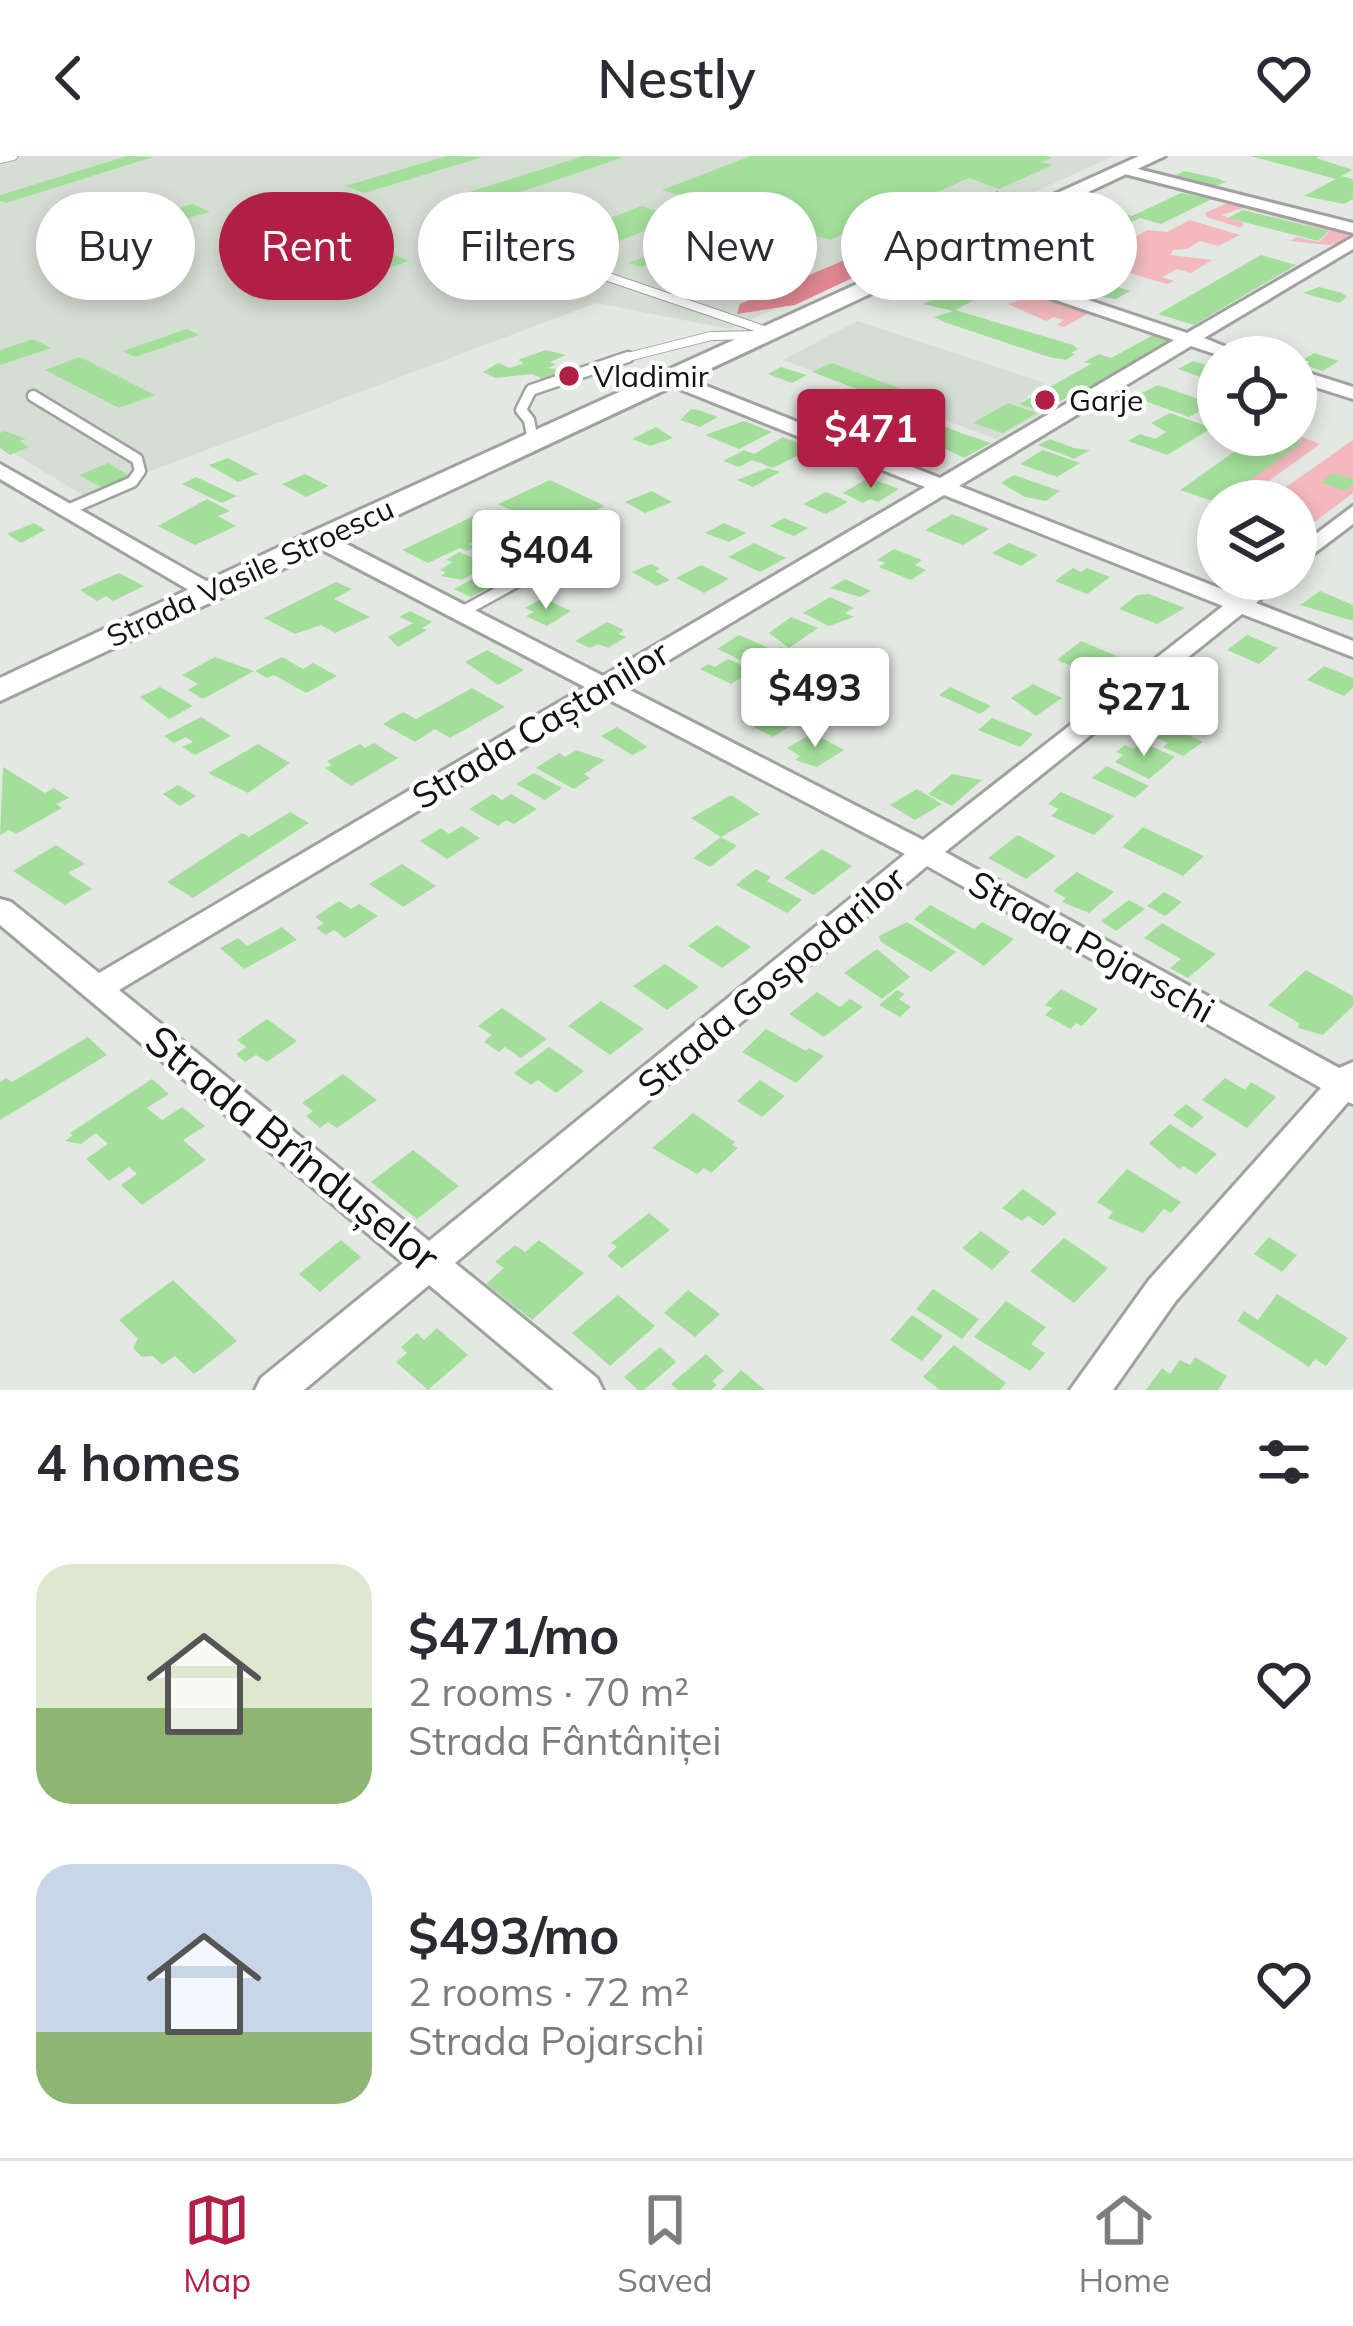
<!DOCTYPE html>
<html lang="en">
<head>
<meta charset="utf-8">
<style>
	body { margin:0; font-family:Mulish,sans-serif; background:#f2f2f3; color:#2b2b33; height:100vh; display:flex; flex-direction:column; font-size:45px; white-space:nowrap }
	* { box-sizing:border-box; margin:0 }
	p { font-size:39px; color:#7c7c81 }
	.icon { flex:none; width:66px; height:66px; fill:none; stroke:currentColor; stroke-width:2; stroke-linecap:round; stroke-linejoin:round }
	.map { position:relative; height:1234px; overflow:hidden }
	.drawer { display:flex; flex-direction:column; background:#fff; flex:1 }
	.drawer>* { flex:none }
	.hud { position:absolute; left:36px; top:36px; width:1281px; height:108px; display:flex; gap:24px }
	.tools { position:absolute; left:1197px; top:180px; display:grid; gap:24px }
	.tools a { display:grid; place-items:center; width:120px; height:120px; border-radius:50%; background:#fff; box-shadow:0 6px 18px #0003; font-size:60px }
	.price { position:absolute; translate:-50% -102px; padding:0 27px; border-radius:12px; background:#fff; color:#222; font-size:39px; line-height:78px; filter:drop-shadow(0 3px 6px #0008) }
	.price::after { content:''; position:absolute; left:50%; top:72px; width:36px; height:27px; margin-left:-18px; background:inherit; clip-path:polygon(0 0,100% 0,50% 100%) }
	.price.on { background:#b21f45; color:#fff }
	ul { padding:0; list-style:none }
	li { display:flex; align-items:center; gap:36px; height:300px; padding:0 36px }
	li span { display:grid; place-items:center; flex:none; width:336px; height:240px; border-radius:36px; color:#555 }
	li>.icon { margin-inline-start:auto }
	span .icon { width:144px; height:144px; fill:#fffc; stroke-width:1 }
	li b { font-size:51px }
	h2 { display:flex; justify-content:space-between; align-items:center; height:144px; padding:0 36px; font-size:51px }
	.pill { padding:0 42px; border-radius:54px; background:#fff; box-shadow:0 6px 18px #0003; font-size:42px; line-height:108px }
	.pill.on { background:#b21f45; color:#fff }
	header { display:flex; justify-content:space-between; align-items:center; height:156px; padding:0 36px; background:#fff; font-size:54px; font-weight:600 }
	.tab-bar { display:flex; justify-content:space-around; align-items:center; height:168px; border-top:3px solid #e1e1e2; background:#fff; font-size:33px; color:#7c7c81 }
	.tab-bar a { display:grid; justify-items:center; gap:6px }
	.tab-bar .on { color:#b21f45 }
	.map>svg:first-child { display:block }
</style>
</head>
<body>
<header><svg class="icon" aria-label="back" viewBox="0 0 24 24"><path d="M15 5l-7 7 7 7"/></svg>Nestly<svg class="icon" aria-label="heart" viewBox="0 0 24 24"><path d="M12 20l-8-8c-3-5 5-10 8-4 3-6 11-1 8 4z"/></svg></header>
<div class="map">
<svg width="1353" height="1234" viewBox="0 0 1353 1234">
	<rect width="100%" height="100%" fill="#e4e8e3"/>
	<g fill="#d5ded3">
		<polygon points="7,0 1114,0 730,173 596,147 84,340 0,289 0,2"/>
		<polygon points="857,165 1045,227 1020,247 1042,257 996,283 783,204"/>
	</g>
	<g fill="#f3b9be">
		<polygon points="1234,44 1353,77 1353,84 1329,89 1290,85 1297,81 1319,86 1330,75 1243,52 1221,59 1244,67 1241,72 1207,61 1205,57"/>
		<polygon points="1190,64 1240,79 1218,90 1200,85 1187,93 1173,94 1171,99 1212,104 1191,117 1177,113 1162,121 1174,125 1167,128 1112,112 1104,100 1147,74 1167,76"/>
		<polygon points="1037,138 1090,154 1089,157 1064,171 1057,169 1064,164 1054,161 1046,165 1008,148"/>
		<polygon points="1278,279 1296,279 1320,288 1241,345 1221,345 1301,287"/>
		<polygon points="1353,284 1353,337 1296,380 1296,345 1266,345"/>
	</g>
	<polygon fill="#e18791" points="998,35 1008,49 1003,51 795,149 737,158 740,148 990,43 985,40"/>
	<g fill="#a3df9b">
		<polygon points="127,0 153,1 6,47 0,45 0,39"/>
		<polygon points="447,0 483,1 364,37 345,30"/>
		<polygon points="584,0 624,1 476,51 450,42"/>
		<polygon points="751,0 1045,0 1052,2 1041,6 1053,9 999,33 969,22 830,84 662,34"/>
		<polygon points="1251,0 1321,0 1316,2 1353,14 1336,23"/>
		<polygon points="1184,15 1217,22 1226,26 1213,31 1173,21"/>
		<polygon points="1341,20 1353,23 1353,43 1344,48 1304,40"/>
		<polygon points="1181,37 1212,43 1161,68 1140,62 1065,98 1035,89 1110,54 1132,60"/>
		<polygon points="193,48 210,56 111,83 94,75"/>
		<polygon points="642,50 678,62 593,95 556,83"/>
		<polygon points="344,53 375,65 286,93 255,80"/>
		<polygon points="1243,54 1329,75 1318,85 1228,62"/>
		<polygon points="687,84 698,88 641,111 629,107"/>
		<polygon points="387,96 409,105 368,119 346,110"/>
		<polygon points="147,97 164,105 102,124 94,120 105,117 96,112"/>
		<polygon points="1027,97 1045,102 1039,112 1060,112 1130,135 1116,143 1104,141 1001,108 1011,99"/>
		<polygon points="1261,99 1296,109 1194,169 1158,158"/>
		<polygon points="549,116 581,129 553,139 521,126"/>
		<polygon points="982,119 1001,130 969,142 974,144 955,154 1073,189 1078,193 1071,197 1075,198 1066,204 1049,201 944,166 934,161 953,155 923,148"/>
		<polygon points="1319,131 1342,137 1347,141 1339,147 1303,137"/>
		<polygon points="187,173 199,179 135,201 123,195"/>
		<polygon points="1159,176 1179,182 1152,200 1040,255 1019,248 1091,208 1084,206 1099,198 1111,202"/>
		<polygon points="33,183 51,192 0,209 0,194"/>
		<polygon points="545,194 566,199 550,206 556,209 547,212 579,216 538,227 541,222 532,218 495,222 483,216 498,207 510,212 524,207 518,204"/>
		<polygon points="1314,197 1339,205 1323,215 1305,209 1310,206 1303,204"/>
		<polygon points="80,201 155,239 119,252 45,214"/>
		<polygon points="1193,205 1218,213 1218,221 1209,224 1178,213"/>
		<polygon points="832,207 933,245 915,255 812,216"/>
		<polygon points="781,211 807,219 792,227 768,218"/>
		<polygon points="1158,229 1213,248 1189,261 1134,241"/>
		<polygon points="1008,247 1037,257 1003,277 973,267"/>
		<polygon points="691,253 698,254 718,261 700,271 680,264"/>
		<polygon points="1170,257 1212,272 1167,299 1128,285 1140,278 1155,283 1166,276 1151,267"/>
		<polygon points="888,258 920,271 895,284 866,274 866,269"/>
		<polygon points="744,265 772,276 739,293 705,279"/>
		<polygon points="941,269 961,277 991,287 964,302 924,282"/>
		<polygon points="656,271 673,282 650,290 632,283"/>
		<polygon points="5,275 26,283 19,285 29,291 10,299 0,292 0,277"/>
		<polygon points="1258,279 1302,287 1218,347 1180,334"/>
		<polygon points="783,281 811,293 773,312 752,304 739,311 723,305 744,294 754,298"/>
		<polygon points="1050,283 1074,292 1090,294 1074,303 1038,289"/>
		<polygon points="1043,294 1080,307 1057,321 1020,308"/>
		<polygon points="228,302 258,318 238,326 209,309"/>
		<polygon points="108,307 130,320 101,331 79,319"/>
		<polygon points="768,312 780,316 753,331 737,324"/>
		<polygon points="1332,317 1353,323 1353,328 1346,335 1321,327"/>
		<polygon points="305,318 329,330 306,341 282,328"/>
		<polygon points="1014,319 1060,335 1046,345 1025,341 1001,327"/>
		<polygon points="196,321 237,340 222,347 182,328"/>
		<polygon points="550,324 605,350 554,375 498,348"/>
		<polygon points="865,324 875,324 899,333 878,346 870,343 863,347 843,337"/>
		<polygon points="652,335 672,346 645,357 625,346"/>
		<polygon points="826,336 848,346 826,358 803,348"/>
		<polygon points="207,343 230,355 218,360 236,370 195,389 158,370"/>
		<polygon points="952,358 989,373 963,389 925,374"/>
		<polygon points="474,360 500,373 468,388 475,391 466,395 460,392 428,407 402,394"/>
		<polygon points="784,362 808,372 794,380 770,370"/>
		<polygon points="34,367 45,374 21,387 7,378"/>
		<polygon points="724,367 746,377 729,386 705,377"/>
		<polygon points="754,387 786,402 760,416 728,401"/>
		<polygon points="1009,387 1038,399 1021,410 992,397"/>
		<polygon points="894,393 922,404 915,409 926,414 911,424 879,411 885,407 877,404"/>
		<polygon points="459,396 477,403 492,406 462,424 441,420 446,416 440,414 453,406 446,404"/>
		<polygon points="651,408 660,413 655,415 670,424 657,430 632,416"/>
		<polygon points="701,409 729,423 704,437 676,422"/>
		<polygon points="1073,412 1081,416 1087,412 1110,421 1087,438 1055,425"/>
		<polygon points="119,417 144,430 113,445 106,440 97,445 80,434"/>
		<polygon points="480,419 497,427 471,441 454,433"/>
		<polygon points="845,423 871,435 860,441 830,432"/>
		<polygon points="336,426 352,433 334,443 370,461 335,477 321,469 295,478 264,462"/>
		<polygon points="1320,435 1353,449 1353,465 1300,449"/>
		<polygon points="1149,438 1185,452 1157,468 1119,453 1137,439"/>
		<polygon points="830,441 854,452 845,457 854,461 829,470 803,457"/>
		<polygon points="543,442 571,455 547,470 526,460 534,456 525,452"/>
		<polygon points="410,455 432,466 422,472 427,474 398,491 388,481 413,467 399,461"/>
		<polygon points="791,461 818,472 789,492 769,477"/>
		<polygon points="607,466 624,474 619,478 626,481 608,492 598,488 590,492 575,485"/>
		<polygon points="739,479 775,495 780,491 795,497 767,516 717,493"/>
		<polygon points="1247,479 1278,492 1259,508 1227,494"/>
		<polygon points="1081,485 1117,500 1092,519 1057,504"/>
		<polygon points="487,494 524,514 498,529 465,506"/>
		<polygon points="215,501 254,515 203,543 188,534 198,528 182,519"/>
		<polygon points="282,501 303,513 313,507 337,520 306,537 274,519 267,522 255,515"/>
		<polygon points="728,503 752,514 731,528 700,513 708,508 715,511"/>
		<polygon points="1324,510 1353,522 1353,532 1344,540 1307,524"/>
		<polygon points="1033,528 1062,542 1036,560 1011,542"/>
		<polygon points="1191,529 1214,539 1196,553 1173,543"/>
		<polygon points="160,531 193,550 169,563 140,541"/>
		<polygon points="950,531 991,550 980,558 939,539"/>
		<polygon points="472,532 505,551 450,582 435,573 415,586 383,568 403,556 416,563"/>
		<polygon points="774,533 814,554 773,581 742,565 760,553 751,548"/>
		<polygon points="1159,543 1209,565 1199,573 1149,551"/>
		<polygon points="1164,560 1179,567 1173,572 1203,586 1183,600 1163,591 1168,587 1157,582 1163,577 1150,570"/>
		<polygon points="201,561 231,580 195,599 182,591 193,586 186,581 174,587 164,580"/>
		<polygon points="992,562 1033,578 1020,591 978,574"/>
		<polygon points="617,571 648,591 632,599 601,580"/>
		<polygon points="813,577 844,594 817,611 795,604 800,600 787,592"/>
		<polygon points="1142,586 1175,601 1149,623 1115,606 1123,599 1116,596 1125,589 1133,593"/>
		<polygon points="374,587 398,602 351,630 325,612 332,609 327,605 360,588 365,592"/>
		<polygon points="258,588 290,607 248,637 208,617"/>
		<polygon points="576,594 605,604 584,618 590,622 574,633 536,612 559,597 565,601"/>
		<polygon points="1107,610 1149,630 1135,642 1092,622"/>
		<polygon points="3,611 45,637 54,632 69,642 56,648 62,652 16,678 9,674 0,679"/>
		<polygon points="534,617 562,632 545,644 516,628"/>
		<polygon points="952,618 982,624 952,650 928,638"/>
		<polygon points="178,629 196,640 180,650 163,638"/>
		<polygon points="917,633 942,648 915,664 890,649"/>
		<polygon points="1061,636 1114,660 1094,679 1051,660 1059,653 1048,648"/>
		<polygon points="493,638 502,644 511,638 537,653 514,668 506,664 498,670 469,653"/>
		<polygon points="731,639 760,658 721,681 691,662"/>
		<polygon points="290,656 309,667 193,742 167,726 242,677 249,681"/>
		<polygon points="462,670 480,682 447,703 420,685 441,672 449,678"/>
		<polygon points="1143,671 1204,700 1183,720 1122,691"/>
		<polygon points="1018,679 1056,700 1026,723 988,702"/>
		<polygon points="721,681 737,690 710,711 693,702"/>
		<polygon points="56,689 85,708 68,717 92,733 65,749 13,715"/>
		<polygon points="822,693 852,710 814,739 784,722"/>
		<polygon points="402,708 436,730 403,751 369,728"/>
		<polygon points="756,713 771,721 767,725 802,744 787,757 736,729"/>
		<polygon points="1077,716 1114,736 1089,757 1062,746 1066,742 1053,735"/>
		<polygon points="1164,736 1182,746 1165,760 1147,750"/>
		<polygon points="1129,744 1145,753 1116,775 1101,765"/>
		<polygon points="339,745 351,753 359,748 378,760 345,782 334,774 326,779 316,772 324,767 315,761"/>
		<polygon points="930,749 974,773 982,766 1014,783 984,810 914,763"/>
		<polygon points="907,766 956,796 931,816 881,786 879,780"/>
		<polygon points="1162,767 1202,790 1216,798 1188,822 1170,812 1181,803 1144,782"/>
		<polygon points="717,769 751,791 722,812 688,790"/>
		<polygon points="282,771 297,784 244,813 220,792 238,782 247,790"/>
		<polygon points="877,793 910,821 882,843 844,817"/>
		<polygon points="665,808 699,831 667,854 633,830"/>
		<polygon points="1306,814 1353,840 1353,850 1323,879 1298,872 1299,867 1268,849"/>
		<polygon points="1061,833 1098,853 1082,870 1076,867 1071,873 1045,859 1052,852 1045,849"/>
		<polygon points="897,834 905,838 899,843 911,851 900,861 879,849"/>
		<polygon points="817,836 840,851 850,843 863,851 824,881 789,858"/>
		<polygon points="601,845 644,873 610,899 568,870"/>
		<polygon points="502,852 547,883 521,902 505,891 499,896 484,886 492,879 478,870"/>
		<polygon points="267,863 297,885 267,906 256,899 245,906 236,898 246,891 237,884"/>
		<polygon points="766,873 806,895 809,892 824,900 796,927 742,896"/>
		<polygon points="88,881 107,899 0,964 0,926 6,922 12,926"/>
		<polygon points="549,891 584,915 556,937 538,924 531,929 514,917"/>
		<polygon points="343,918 377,944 337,972 328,966 320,972 306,960 313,955 302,947"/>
		<polygon points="1225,922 1245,934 1251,926 1276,941 1247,972 1202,944"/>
		<polygon points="152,923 169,938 147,952 162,964 182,951 205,970 183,984 206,1004 142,1049 121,1029 137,1018 129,1011 109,1025 86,1003 108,988 96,977 81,988 65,985 73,979 70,977"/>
		<polygon points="760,924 785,940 762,961 737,945"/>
		<polygon points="1186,948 1204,961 1192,972 1173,959"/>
		<polygon points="693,957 735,986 732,989 738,992 711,1017 704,1012 697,1018 652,992"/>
		<polygon points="1170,968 1217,998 1196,1018 1183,1010 1179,1013 1149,987"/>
		<polygon points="413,994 459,1030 417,1063 371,1026"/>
		<polygon points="1127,1013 1181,1046 1171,1057 1164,1053 1143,1077 1108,1062 1113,1056 1097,1046"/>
		<polygon points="1023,1033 1057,1057 1043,1070 1028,1060 1022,1065 1002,1052"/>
		<polygon points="649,1057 670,1074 622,1112 607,1100 617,1091 611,1087"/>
		<polygon points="981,1075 1010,1096 992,1114 962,1092"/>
		<polygon points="1269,1081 1297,1099 1282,1116 1254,1098"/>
		<polygon points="1064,1082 1108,1112 1074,1147 1030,1115"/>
		<polygon points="341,1084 361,1101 320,1136 299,1118"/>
		<polygon points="539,1084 584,1117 532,1164 486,1128 504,1112 495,1106 515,1089 525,1096"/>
		<polygon points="173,1124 237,1185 194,1218 175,1200 162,1209 153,1200 142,1201 133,1192 138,1183 119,1164"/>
		<polygon points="933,1133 979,1163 962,1183 916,1153"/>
		<polygon points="688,1134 720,1158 695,1181 664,1157"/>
		<polygon points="1277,1138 1348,1182 1326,1210 1315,1203 1309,1211 1237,1165 1244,1155 1258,1164"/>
		<polygon points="618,1139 655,1170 610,1210 572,1177"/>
		<polygon points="1006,1145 1046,1171 1031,1188 1045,1197 1030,1215 974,1181"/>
		<polygon points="912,1159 943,1180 922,1205 890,1184"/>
		<polygon points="437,1172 468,1199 428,1234 396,1206 407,1197 401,1191 417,1177 424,1184"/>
		<polygon points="954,1189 1006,1227 1000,1234 940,1234 923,1221"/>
		<polygon points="660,1191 676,1206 644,1234 638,1234 624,1221"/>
		<polygon points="706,1198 724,1215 712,1225 717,1229 711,1234 678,1234 671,1228"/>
		<polygon points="1195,1201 1227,1220 1218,1234 1146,1234 1162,1212 1170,1218 1180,1204 1190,1209"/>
		<polygon points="741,1214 765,1234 721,1234"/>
	</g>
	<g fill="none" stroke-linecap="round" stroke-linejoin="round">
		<defs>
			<g id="service-far1">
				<polyline points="0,3 13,0"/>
				<polyline points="522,84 519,87 529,94 764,174"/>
				<polyline points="616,204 711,180 761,179"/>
			</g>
			<g id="service">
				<polyline points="33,240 137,303 140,315 132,326 65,355"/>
				<polyline points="533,285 529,264 521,254 531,234 628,201"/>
				<polyline points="462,456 578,392"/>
			</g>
			<g id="minor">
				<polygon points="1126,10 1353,67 1353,77 1121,17 1119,14"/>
				<path d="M1353,81v12l-149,89 47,19h-27l-33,-11 -232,140 278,109 21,-16h26l-28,24 97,38v16l-111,-43 -297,238 394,216 14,-6v42l-5,-2 -173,200 -62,88h-43l79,-110 172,-192 -394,-222 -472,397 142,115 6,12h-49l-125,-105 -125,105h-49l6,-12 142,-115 -403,-338v-26l11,3 88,71 486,-286 -274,-143v-10h16l276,142 322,-189 -263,-105v-8h14l264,104 234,-138 -245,-83v-6h12l246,82zM944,339l279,111 -300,234 -299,-153zM606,542l299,156 -476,387 -310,-251z"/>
				<polygon points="1296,213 1353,231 1353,243 1296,225"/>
				<polygon points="0,308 215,430 219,435 215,440 199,440 0,323"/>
				<polygon points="1353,350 1353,368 1296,411 1296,393"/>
			</g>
			<polygon id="secondary" points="1139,0 1165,0 0,545 0,522 309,377"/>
		</defs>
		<use href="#service-far1" stroke="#9fa29e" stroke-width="10"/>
		<use href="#service" stroke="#9fa29e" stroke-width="15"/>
		<use href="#minor" stroke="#9fa29e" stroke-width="6"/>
		<use href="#secondary" stroke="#9fa29e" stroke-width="6"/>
		<use href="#service-far1" stroke="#fff" stroke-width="8"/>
		<use href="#service" stroke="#fff" stroke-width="10"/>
		<use href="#minor" fill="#fff" fill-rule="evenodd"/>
		<use href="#secondary" fill="#fff" fill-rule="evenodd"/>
	</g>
	<g fill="#b21f45" stroke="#fff" stroke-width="4.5">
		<circle cx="569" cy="220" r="12"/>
		<circle cx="1045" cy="244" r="12"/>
	</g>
	<g text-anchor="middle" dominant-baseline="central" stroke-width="9" stroke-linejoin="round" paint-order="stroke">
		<g font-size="30" fill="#111311" stroke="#fff" text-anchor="start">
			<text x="593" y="220">Vladimir</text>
			<text x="1069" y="244">Garje</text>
		</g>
		<g font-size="30" fill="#111311" stroke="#fff">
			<text transform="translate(250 416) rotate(-25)">Strada Vasile Stroescu</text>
		</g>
		<g font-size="36" fill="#111311" stroke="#fff">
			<text transform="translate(540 568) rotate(-31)">Strada Caștanilor</text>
			<text transform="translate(1092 790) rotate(29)">Strada Pojarschi</text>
			<text transform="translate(771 825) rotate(-40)">Strada Gospodarilor</text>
		</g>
		<g font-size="42" fill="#111311" stroke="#fff">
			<text transform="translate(293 992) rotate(39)">Strada Brîndușelor</text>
		</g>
	</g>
</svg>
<div class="tools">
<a><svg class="icon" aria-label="locate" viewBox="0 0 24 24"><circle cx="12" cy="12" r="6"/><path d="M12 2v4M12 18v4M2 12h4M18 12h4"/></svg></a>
<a><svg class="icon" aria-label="layers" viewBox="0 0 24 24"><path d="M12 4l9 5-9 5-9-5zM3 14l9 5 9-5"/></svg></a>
</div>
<b class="price on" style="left:871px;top:335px">$471</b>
<b class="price" style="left:546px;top:456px">$404</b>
<b class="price" style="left:815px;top:594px">$493</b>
<b class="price" style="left:1144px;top:603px">$271</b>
<div class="hud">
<a class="pill">Buy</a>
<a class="pill on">Rent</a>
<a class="pill">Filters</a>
<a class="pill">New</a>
<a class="pill">Apartment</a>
</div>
</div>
<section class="drawer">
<h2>4 homes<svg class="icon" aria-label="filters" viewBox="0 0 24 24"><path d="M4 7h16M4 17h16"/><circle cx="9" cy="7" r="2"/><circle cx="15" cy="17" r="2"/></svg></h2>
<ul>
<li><span style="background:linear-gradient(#dfe7d0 60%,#8fb573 0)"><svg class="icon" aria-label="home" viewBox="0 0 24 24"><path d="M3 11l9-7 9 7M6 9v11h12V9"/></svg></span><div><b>$471/mo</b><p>2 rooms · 70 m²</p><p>Strada Fântâniței</p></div><svg class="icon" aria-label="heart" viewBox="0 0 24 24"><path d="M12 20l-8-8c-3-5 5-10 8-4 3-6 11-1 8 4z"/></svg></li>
<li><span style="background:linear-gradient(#c9d6e8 70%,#8fb573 0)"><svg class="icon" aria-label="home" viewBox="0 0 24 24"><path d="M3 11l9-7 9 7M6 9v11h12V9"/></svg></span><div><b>$493/mo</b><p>2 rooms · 72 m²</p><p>Strada Pojarschi</p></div><svg class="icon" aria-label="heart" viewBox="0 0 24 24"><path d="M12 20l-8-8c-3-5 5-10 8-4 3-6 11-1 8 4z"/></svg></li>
</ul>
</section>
<nav class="tab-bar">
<a class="on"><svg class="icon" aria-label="map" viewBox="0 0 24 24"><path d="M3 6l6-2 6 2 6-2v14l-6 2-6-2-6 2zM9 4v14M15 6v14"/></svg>Map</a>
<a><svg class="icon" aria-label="saved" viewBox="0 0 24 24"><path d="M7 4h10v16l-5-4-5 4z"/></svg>Saved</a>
<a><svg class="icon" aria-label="home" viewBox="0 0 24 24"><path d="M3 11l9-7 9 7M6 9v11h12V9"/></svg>Home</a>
</nav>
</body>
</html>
